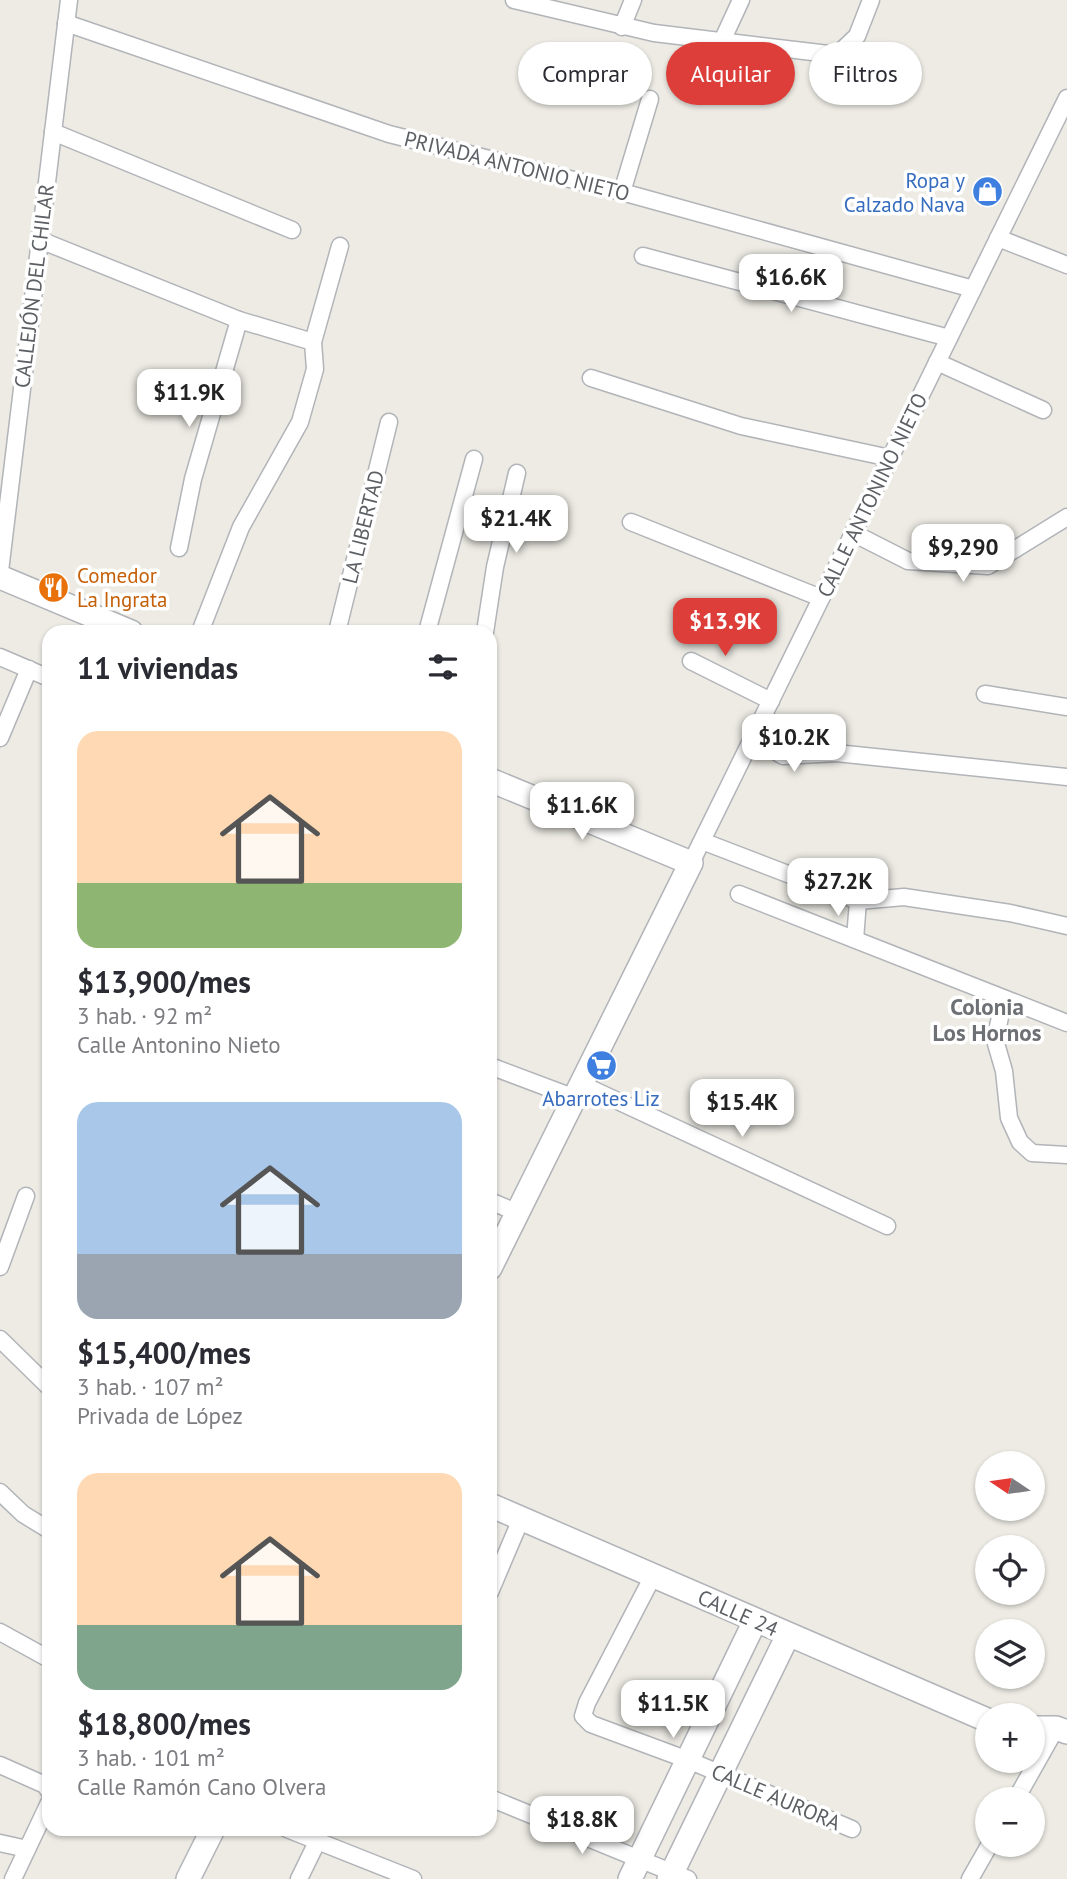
<!DOCTYPE html>
<html lang="es">
<head>
<meta charset="utf-8">
<style>
	body { margin:0; font-family:"PT Sans",sans-serif; background:#f2f2f3; color:#2b2b33; height:100vh; display:flex; flex-direction:column; font-size:26px; white-space:nowrap }
	* { box-sizing:border-box; margin:0 }
	p { font-size:23px; color:#7c7c81 }
	.icon { flex:none; width:38px; height:38px; fill:none; stroke:currentColor; stroke-width:2; stroke-linecap:round; stroke-linejoin:round }
	.map { position:relative; flex:1; overflow:hidden }
	.details { position:absolute; left:42px; top:625px; width:455px; height:1211px; display:flex; flex-direction:column; background:#fff; border-radius:21px; box-shadow:0 2px 5px #0004 }
	.details>* { flex:none }
	.top-card { position:absolute; left:518px; top:42px; width:443px; height:63px; display:flex; gap:14px }
	.needle { width:46px; rotate:283deg }
	.fabs { position:absolute; left:975px; top:1451px; display:grid; gap:14px }
	.fabs a { display:grid; place-items:center; width:70px; height:70px; border-radius:50%; background:#fff; box-shadow:0 2px 5px #0004; font-size:35px }
	.price { position:absolute; translate:-50% -60px; padding:0 16px; border-radius:14px; background:#fff; color:#222; font-size:23px; line-height:46px; filter:drop-shadow(0 2px 4px #0008) }
	.price::after { content:''; position:absolute; left:50%; top:42px; width:21px; height:16px; margin-left:-10px; background:inherit; clip-path:polygon(0 0,100% 0,50% 100%) }
	.price.active { background:#de3e39; color:#fff }
	ul { padding:0; list-style:none }
	li { display:grid; align-content:center; gap:14px; height:371px; padding:0 35px }
	li span { display:grid; place-items:center; height:217px; border-radius:21px; color:#555 }
	li>.icon { margin-inline-start:auto }
	span .icon { width:126px; height:126px; fill:#fffc; stroke-width:1 }
	li b { font-size:30px }
	h2 { display:flex; justify-content:space-between; align-items:center; height:84px; padding:0 35px; font-size:30px }
	.chip { padding:0 24px; border-radius:32px; background:#fff; box-shadow:0 2px 5px #0004; font-size:24px; line-height:63px }
	.chip.active { background:#de3e39; color:#fff }
	.map>svg:first-child { display:block }
</style>
</head>
<body>
<div class="map">
<svg width="1067" height="1879" viewBox="0 0 1067 1879">
	<rect width="100%" height="100%" fill="#edebe4"/>
	<g fill="none" stroke-linecap="round" stroke-linejoin="round">
		<defs>
			<g id="street">
				<polyline points="514,0 654,33 837,55 857,36 871,0"/>
				<polyline points="66,23 389,134 622,192 973,289"/>
				<polyline points="622,27 633,0"/>
				<polyline points="722,41 741,0"/>
				<polyline points="53,132 292,230"/>
				<polyline points="622,192 650,99"/>
				<polyline points="998,238 1067,265"/>
				<polyline points="40,240 239,320 313,342"/>
				<polyline points="643,256 949,338"/>
				<polyline points="937,362 1043,410"/>
				<polyline points="591,378 741,426 890,458"/>
				<polyline points="631,522 821,598"/>
				<polyline points="853,533 908,561 988,566 1067,517"/>
				<polyline points="179,548 193,479 239,320"/>
				<polyline points="0,571 69,0"/>
				<polyline points="200,632 241,527 300,422 315,369 313,342 340,246"/>
				<polyline points="337,632 389,422"/>
				<polyline points="427,632 474,459"/>
				<polyline points="485,632 495,567 517,473"/>
				<polyline points="0,657 49,678"/>
				<polyline points="691,661 771,701"/>
				<polyline points="985,694 1067,707"/>
				<polyline points="752,737 783,756 836,753 1067,777"/>
				<polyline points="0,738 29,669"/>
				<polyline points="702,841 858,901 904,897 1010,913 1067,926"/>
				<polyline points="691,863 1067,98"/>
				<polyline points="739,894 1067,1023"/>
				<polyline points="855,939 858,901"/>
				<polyline points="1004,999 995,1040 1004,1071 1009,1118 1020,1142 1032,1153 1067,1155"/>
				<polyline points="490,1066 575,1098"/>
				<polyline points="581,1084 887,1226"/>
				<polyline points="490,1201 518,1213"/>
				<polyline points="0,1267 26,1196"/>
				<polyline points="0,1339 49,1387"/>
				<polyline points="0,1492 23,1514 49,1530"/>
				<polyline points="653,1576 587,1703 583,1716 591,1724 688,1760 852,1829"/>
				<polyline points="490,1592 521,1519"/>
				<polyline points="0,1632 49,1659"/>
				<polyline points="0,1765 45,1785 49,1791"/>
				<polyline points="490,1798 688,1879"/>
				<polyline points="1016,1799 1056,1728"/>
				<polyline points="287,1829 413,1879"/>
				<polyline points="0,1843 27,1849"/>
				<polyline points="13,1879 49,1803"/>
				<polyline points="299,1879 318,1840"/>
				<polyline points="970,1879 990,1844"/>
			</g>
			<g id="secondary">
				<polyline points="0,577 131,632"/>
				<polyline points="490,780 691,863 490,1268"/>
				<polyline points="490,1505 987,1720"/>
				<polyline points="1032,1728 1056,1728 1067,1732"/>
				<polyline points="188,1879 213,1829"/>
				<polyline points="630,1879 755,1621"/>
				<polyline points="669,1879 788,1635"/>
			</g>
		</defs>
		<use href="#street" stroke="#b1b4b8" stroke-width="19"/>
		<use href="#secondary" stroke="#b0b3b8" stroke-width="26"/>
		<use href="#street" stroke="#fff" stroke-width="16"/>
		<use href="#secondary" stroke="#fff" stroke-width="23"/>
	</g>
	<defs>
		<symbol id="shop-disc" viewBox="-11 -11 22 22"><circle r="9.5" fill="#3f7fe0" stroke="#fff"/><path d="M-5-2.5h2.3a2.7 3.5 0 0 1 5.4 0H5L5.5 6h-11ZM-1.5-2.5h3a1.5 2.3 0 0 0-3 0Z" fill="#fff"/></symbol>
		<symbol id="restaurant-disc" viewBox="-11 -11 22 22"><circle r="9.5" fill="#e8710a" stroke="#fff"/><path d="M-5-6h1v4h1v-4h1v4h1v-4h1v5L-1.5 .5V6h-2V.5L-5-1ZM5-6V6H3V1.5H1.5Q1.5-4 5-6Z" fill="#fff"/></symbol>
		<symbol id="supermarket-disc" viewBox="-11 -11 22 22"><circle r="9.5" fill="#3f7fe0" stroke="#fff"/><path d="M-6-5.5h2.5l.6 2H6L4.5 2H-2.5L-4.4-4H-6ZM-1.5 3.2a1.3 1.3 0 1 0 .1 0ZM3 3.2a1.3 1.3 0 1 0 .1 0Z" fill="#fff"/></symbol>
	</defs>
	<g fill-rule="evenodd">
		<use href="#shop-disc" x="970" y="174" width="35" height="35"/>
		<use href="#restaurant-disc" x="36" y="570" width="35" height="35"/>
		<use href="#supermarket-disc" x="584" y="1048" width="35" height="35"/>
	</g>
	<g text-anchor="middle" dominant-baseline="central" stroke-width="7" stroke-linejoin="round" paint-order="stroke">
		<g font-size="21" fill="#5c5f63" stroke="#fff">
			<text transform="translate(517 166) rotate(14)">PRIVADA ANTONIO NIETO</text>
			<text transform="translate(34 286) rotate(-83)">CALLEJÓN DEL CHILAR</text>
			<text transform="translate(872 495) rotate(-64)">CALLE ANTONINO NIETO</text>
			<text transform="translate(363 527) rotate(-76)">LA LIBERTAD</text>
			<text transform="translate(738 1613) rotate(24)">CALLE 24</text>
			<text transform="translate(776 1797) rotate(23)">CALLE AURORA</text>
		</g>
		<g font-size="21" fill="#366cbe" stroke="#fff" text-anchor="end">
			<text x="965" y="180">Ropa y<tspan x="965" dy="24">Calzado Nava</tspan></text>
			<text x="601" y="1098" text-anchor="middle">Abarrotes Liz</text>
		</g>
		<g font-size="21" fill="#c56008" stroke="#fff" text-anchor="start">
			<text x="77" y="575">Comedor<tspan x="77" dy="24">La Ingrata</tspan></text>
		</g>
		<g font-size="23" font-weight="bold" fill="#6d7175" stroke="#fff">
			<text x="987" y="1006">Colonia<tspan x="987" dy="26">Los Hornos</tspan></text>
		</g>
	</g>
</svg>
<div class="fabs">
<a><svg class="needle" viewBox="-14 -14 28 28"><path d="M0-13l5 13h-10z" fill="#e53935"/><path d="M0 13l5-13h-10z" fill="#7c7c81"/></svg></a>
<a><svg class="icon" aria-label="locate" viewBox="0 0 24 24"><circle cx="12" cy="12" r="6"/><path d="M12 2v4M12 18v4M2 12h4M18 12h4"/></svg></a>
<a><svg class="icon" aria-label="layers" viewBox="0 0 24 24"><path d="M12 4l9 5-9 5-9-5zM3 14l9 5 9-5"/></svg></a>
<a>+</a>
<a>−</a>
</div>
<b class="price" style="left:791px;top:314px">$16.6K</b>
<b class="price" style="left:189px;top:429px">$11.9K</b>
<b class="price" style="left:516px;top:555px">$21.4K</b>
<b class="price" style="left:963px;top:584px">$9,290</b>
<b class="price active" style="left:725px;top:658px">$13.9K</b>
<b class="price" style="left:794px;top:774px">$10.2K</b>
<b class="price" style="left:582px;top:842px">$11.6K</b>
<b class="price" style="left:838px;top:918px">$27.2K</b>
<b class="price" style="left:742px;top:1139px">$15.4K</b>
<b class="price" style="left:673px;top:1740px">$11.5K</b>
<b class="price" style="left:582px;top:1856px">$18.8K</b>
<div class="top-card">
<a class="chip">Comprar</a>
<a class="chip active">Alquilar</a>
<a class="chip">Filtros</a>
</div>
<section class="details">
<h2>11 viviendas<svg class="icon" aria-label="filters" viewBox="0 0 24 24"><path d="M4 7h16M4 17h16"/><circle cx="9" cy="7" r="2"/><circle cx="15" cy="17" r="2"/></svg></h2>
<ul>
<li><span style="background:linear-gradient(#ffd9b3 70%,#8fb573 0)"><svg class="icon" aria-label="home" viewBox="0 0 24 24"><path d="M3 11l9-7 9 7M6 9v11h12V9"/></svg></span><div><b>$13,900/mes</b><p>3 hab. · 92 m²</p><p>Calle Antonino Nieto</p></div></li>
<li><span style="background:linear-gradient(#a9c7e8 70%,#9aa5b1 0)"><svg class="icon" aria-label="home" viewBox="0 0 24 24"><path d="M3 11l9-7 9 7M6 9v11h12V9"/></svg></span><div><b>$15,400/mes</b><p>3 hab. · 107 m²</p><p>Privada de López</p></div></li>
<li><span style="background:linear-gradient(#ffd9b3 70%,#7fa58c 0)"><svg class="icon" aria-label="home" viewBox="0 0 24 24"><path d="M3 11l9-7 9 7M6 9v11h12V9"/></svg></span><div><b>$18,800/mes</b><p>3 hab. · 101 m²</p><p>Calle Ramón Cano Olvera</p></div></li>
</ul>
</section>
</div>
</body>
</html>
